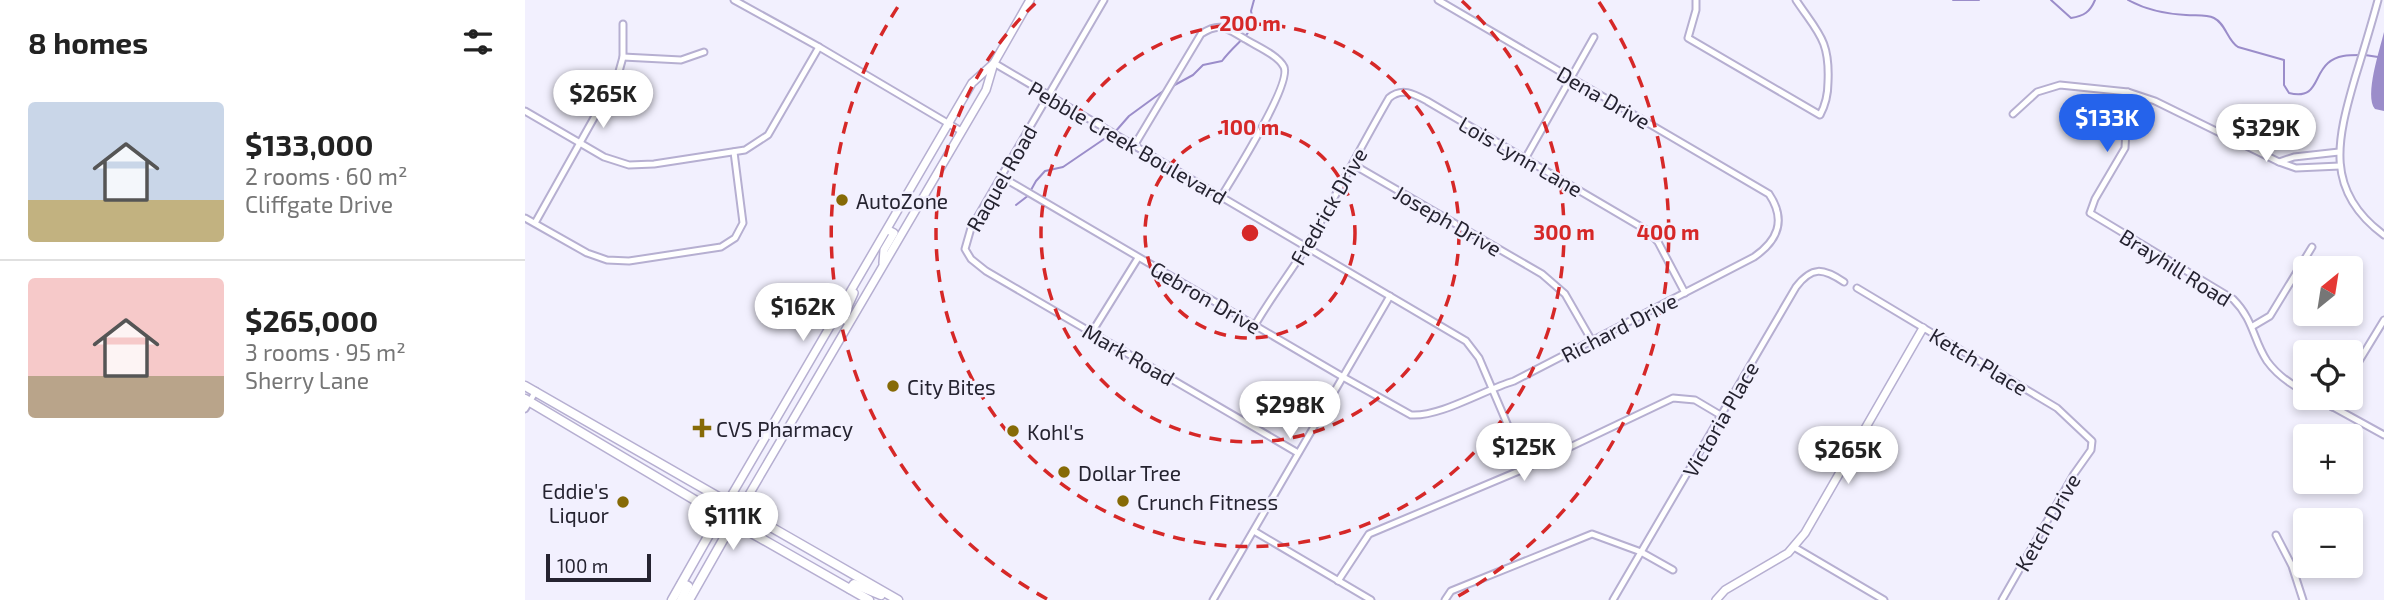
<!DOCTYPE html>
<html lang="en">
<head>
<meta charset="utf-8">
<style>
	body { margin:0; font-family:"Exo 2",sans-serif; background:#f6f6f6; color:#222; height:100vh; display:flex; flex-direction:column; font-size:26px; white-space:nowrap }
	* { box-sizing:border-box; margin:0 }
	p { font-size:23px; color:#767676 }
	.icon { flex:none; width:38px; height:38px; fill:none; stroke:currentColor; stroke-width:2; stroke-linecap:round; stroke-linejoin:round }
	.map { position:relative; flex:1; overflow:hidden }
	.side { display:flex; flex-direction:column; background:#fff; width:525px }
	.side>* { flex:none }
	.needle { width:46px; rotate:30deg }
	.fabs { position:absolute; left:1768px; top:256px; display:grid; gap:14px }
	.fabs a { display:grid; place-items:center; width:70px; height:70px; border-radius:7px; background:#fff; box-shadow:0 4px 10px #0003; font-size:35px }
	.scale { position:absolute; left:21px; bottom:18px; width:105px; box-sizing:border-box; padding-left:7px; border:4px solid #252330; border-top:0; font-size:19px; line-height:24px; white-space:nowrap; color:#252330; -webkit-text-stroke:5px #f2f0fe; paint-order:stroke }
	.price { position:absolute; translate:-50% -60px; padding:0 16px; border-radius:24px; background:#fff; color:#222; font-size:23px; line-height:46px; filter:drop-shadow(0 2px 4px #0008) }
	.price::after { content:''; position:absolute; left:50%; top:42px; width:21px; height:16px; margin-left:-10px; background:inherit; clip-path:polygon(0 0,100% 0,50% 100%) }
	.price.current { background:#2563eb; color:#fff }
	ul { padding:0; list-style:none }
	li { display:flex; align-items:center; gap:21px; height:175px; padding:0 28px }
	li+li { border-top:2px solid #e0e0e0 }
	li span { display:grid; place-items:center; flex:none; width:196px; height:140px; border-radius:7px; color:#555 }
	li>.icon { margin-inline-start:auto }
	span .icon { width:84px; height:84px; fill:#fffc; stroke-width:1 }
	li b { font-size:30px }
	h2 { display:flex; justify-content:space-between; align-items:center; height:84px; padding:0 28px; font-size:30px }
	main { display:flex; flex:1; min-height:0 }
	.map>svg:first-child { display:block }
</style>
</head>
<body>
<main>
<section class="side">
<h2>8 homes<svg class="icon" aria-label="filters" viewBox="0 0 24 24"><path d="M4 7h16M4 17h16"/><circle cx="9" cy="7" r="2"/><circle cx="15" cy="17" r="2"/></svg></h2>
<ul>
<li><span style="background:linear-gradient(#c9d6e8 70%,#c2b280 0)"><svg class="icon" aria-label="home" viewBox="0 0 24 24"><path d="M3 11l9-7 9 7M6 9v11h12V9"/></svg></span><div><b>$133,000</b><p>2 rooms · 60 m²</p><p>Cliffgate Drive</p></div></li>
<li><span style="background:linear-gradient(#f6c9c9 70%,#b9a48a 0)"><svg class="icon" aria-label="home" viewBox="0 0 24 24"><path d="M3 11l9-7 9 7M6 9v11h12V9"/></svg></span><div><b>$265,000</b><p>3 rooms · 95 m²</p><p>Sherry Lane</p></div></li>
</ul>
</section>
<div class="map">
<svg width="1859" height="600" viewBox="0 0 1859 600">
	<rect width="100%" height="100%" fill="#f2f0fe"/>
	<path fill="#9b8dca" d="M1859,32v79l-9,-2c-11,-13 5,-60 9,-77z"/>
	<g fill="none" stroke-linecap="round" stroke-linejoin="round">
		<g stroke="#9b8dca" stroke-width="2">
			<polyline points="1428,0 1454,0"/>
			<path d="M1526,0l20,18c13,-2 19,-6 24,-18"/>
			<path d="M1603,0c18,10 38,14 58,15 9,1 20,-1 28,3 12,6 13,22 24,29l46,13v25l5,8c29,7 24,-17 39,-30 9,-8 21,-8 32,-8"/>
			<polyline points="1840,55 1853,57"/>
			<path d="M646,87l22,-12 10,-10 19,-4c11,-15 23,-22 32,-36l-3,-14 3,-11"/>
			<polyline points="590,132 604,116 641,89"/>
			<polyline points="506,190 511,181 520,171 538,167 585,135"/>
			<polyline points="491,205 504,195"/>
		</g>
		<defs>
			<g id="minor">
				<polyline points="209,0 294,47 436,131"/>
				<polyline points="579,0 446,228 440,249 446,259 461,271 773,453"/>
				<path d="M1171,0v10l-8,28 132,77c6,-11 8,-20 8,-33 2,-42 -10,-49 -32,-82"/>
				<path d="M1853,0c-7,26 -15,52 -23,78 -18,62 -31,113 29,157"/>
				<polyline points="98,57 156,60 179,52"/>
				<polyline points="469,63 941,341 954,358 1001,468"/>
				<path d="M1603,92l-3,56 -30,51 -5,14 143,86c21,21 20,41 34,62 10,14 23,23 38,31"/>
				<polyline points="0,111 79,157 104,165 129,164 220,150 243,135 294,47"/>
				<polyline points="1488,114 1512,92 1535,85 1603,92 1630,101 1754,162"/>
				<path d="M609,146l67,-112c20,-13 26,-5 44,5 11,7 33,16 39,28 8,17 -51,110 -63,130"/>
				<polyline points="1814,152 1769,157 1754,162 1771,168 1815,166"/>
				<polyline points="1000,159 1069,37"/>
				<polyline points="829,165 1017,274 1040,294 1067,341"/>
				<path d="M477,177l341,200 68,38c29,2 73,-25 103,-34l240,-124c23,-16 33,-36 15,-63l-331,-194"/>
				<polyline points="0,218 62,253 82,260 104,261 196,247 210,238 218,223 209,152"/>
				<polyline points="10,223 93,75 98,57 98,24"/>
				<polyline points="1332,288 1532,408 1567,441 1566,450 1549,474 1477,600"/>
				<path d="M730,325c16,-28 36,-53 53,-81 28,-48 53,-98 81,-146 13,-11 25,-4 38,3l221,130 10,11 27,51"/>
				<polyline points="1728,326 1745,316 1787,247"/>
				<polyline points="567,332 613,258"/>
				<polyline points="1825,376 1859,320"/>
				<polyline points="1790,397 1859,435"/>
				<polyline points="1807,407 1813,397"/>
				<polyline points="0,409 11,391"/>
				<polyline points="729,531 846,600"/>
				<polyline points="1751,535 1767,566 1778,600"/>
				<polyline points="1269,547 1359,600"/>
				<polyline points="813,581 844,534 1001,468 1148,398 1170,400 1197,416"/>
				<polyline points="688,600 865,296"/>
				<polyline points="920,600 926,591 1067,534 1116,552 1148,570"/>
				<path d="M1088,600l183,-313c16,-21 27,-19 48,-5"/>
			</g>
			<g id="tertiary">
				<polyline points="358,263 359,250 369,233 363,230"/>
				<polyline points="323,322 318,318 329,293"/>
				<polyline points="202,503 447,83 468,64"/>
				<polyline points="215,510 461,90 469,63 505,0"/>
				<polyline points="1191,600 1200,590 1263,553 1280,533 1398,328"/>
			</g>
			<g id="secondary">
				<polyline points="0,386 373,600"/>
				<polyline points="0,399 195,515 344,600"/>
				<polyline points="325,589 329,584 356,595"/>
				<polyline points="147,600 202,503"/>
				<polyline points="156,600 163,586 157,583"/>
				<polyline points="164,600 215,510"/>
			</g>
		</defs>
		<use href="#minor" stroke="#b6afd1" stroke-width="9"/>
		<use href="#tertiary" stroke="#b6afd1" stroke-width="10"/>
		<use href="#secondary" stroke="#b6afd1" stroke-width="11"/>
		<use href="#minor" stroke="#fff" stroke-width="5"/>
		<use href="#tertiary" stroke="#fff" stroke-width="7"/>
		<use href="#secondary" stroke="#fff" stroke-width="8"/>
	</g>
	<g fill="none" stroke="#d62828" stroke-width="3.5" stroke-dasharray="12 9">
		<circle cx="725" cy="233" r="105"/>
		<circle cx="725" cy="233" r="209"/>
		<path d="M937 1A314 314 0 1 1 513 1"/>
		<path d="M522 599A418 418 0 0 1 376 2M1074 2A418 418 0 0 1 928 599"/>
	</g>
	<g fill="#866a06" stroke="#f2f0fe" stroke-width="2.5">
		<circle cx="317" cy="200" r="7"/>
		<circle cx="368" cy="386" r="7"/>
		<path d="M173.5 417.5h7v7h7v7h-7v7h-7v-7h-7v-7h7z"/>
		<circle cx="488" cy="431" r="7"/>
		<circle cx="539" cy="472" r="7"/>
		<circle cx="598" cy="501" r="7"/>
		<circle cx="98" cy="502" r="7"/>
	</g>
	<g text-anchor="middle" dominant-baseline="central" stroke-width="5" stroke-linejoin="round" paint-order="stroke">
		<g font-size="21" fill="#252330" stroke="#f2f0fe">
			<text transform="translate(1079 97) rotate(30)">Dena Drive</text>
			<text transform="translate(603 142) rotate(30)">Pebble Creek Boulevard</text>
			<text transform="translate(996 156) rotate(30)">Lois Lynn Lane</text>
			<text transform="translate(476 178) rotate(-60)">Raquel Road</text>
			<text transform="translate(803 206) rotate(-60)">Fredrick Drive</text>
			<text transform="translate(923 220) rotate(30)">Joseph Drive</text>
			<text transform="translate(1651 267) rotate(32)">Brayhill Road</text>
			<text transform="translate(681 297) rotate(30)">Gebron Drive</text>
			<text transform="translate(1094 327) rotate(-27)">Richard Drive</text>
			<text transform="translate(604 354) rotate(30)">Mark Road</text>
			<text transform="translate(1454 361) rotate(31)">Ketch Place</text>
			<text transform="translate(1195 419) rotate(-60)">Victoria Place</text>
			<text transform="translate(1522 522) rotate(-60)">Ketch Drive</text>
		</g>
		<g font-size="21" fill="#252330" stroke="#f2f0fe" text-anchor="start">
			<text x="331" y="200">AutoZone</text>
			<text x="382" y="386">City Bites</text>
			<text x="191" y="428">CVS Pharmacy</text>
			<text x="502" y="431">Kohl's</text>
			<text x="553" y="472">Dollar Tree</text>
			<text x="84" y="490" text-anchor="end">Eddie's<tspan x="84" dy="24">Liquor</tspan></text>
			<text x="612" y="501">Crunch Fitness</text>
		</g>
	</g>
	<circle cx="725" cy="233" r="10" fill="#d62828" stroke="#f2f0fe" stroke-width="3.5"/>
	<g font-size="21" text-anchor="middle" font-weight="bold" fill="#d62828" stroke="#f2f0fe" stroke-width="5" stroke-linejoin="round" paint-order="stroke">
		<text x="725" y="31">200 m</text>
		<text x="725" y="135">100 m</text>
		<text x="1039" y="240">300 m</text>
		<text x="1143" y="240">400 m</text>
	</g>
</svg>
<div class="fabs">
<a><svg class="needle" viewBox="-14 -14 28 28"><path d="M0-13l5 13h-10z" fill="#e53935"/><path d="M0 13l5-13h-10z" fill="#767676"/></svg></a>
<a><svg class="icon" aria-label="locate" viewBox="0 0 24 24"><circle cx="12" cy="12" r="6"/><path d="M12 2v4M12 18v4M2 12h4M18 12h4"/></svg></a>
<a>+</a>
<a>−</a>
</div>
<div class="scale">100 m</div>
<b class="price" style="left:78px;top:130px">$265K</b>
<b class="price current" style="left:1582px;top:154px">$133K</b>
<b class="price" style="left:1741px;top:164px">$329K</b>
<b class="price" style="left:278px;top:343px">$162K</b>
<b class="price" style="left:765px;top:441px">$298K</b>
<b class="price" style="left:999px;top:483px">$125K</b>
<b class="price" style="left:1323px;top:486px">$265K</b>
<b class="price" style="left:208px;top:552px">$111K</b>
</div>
</main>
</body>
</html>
